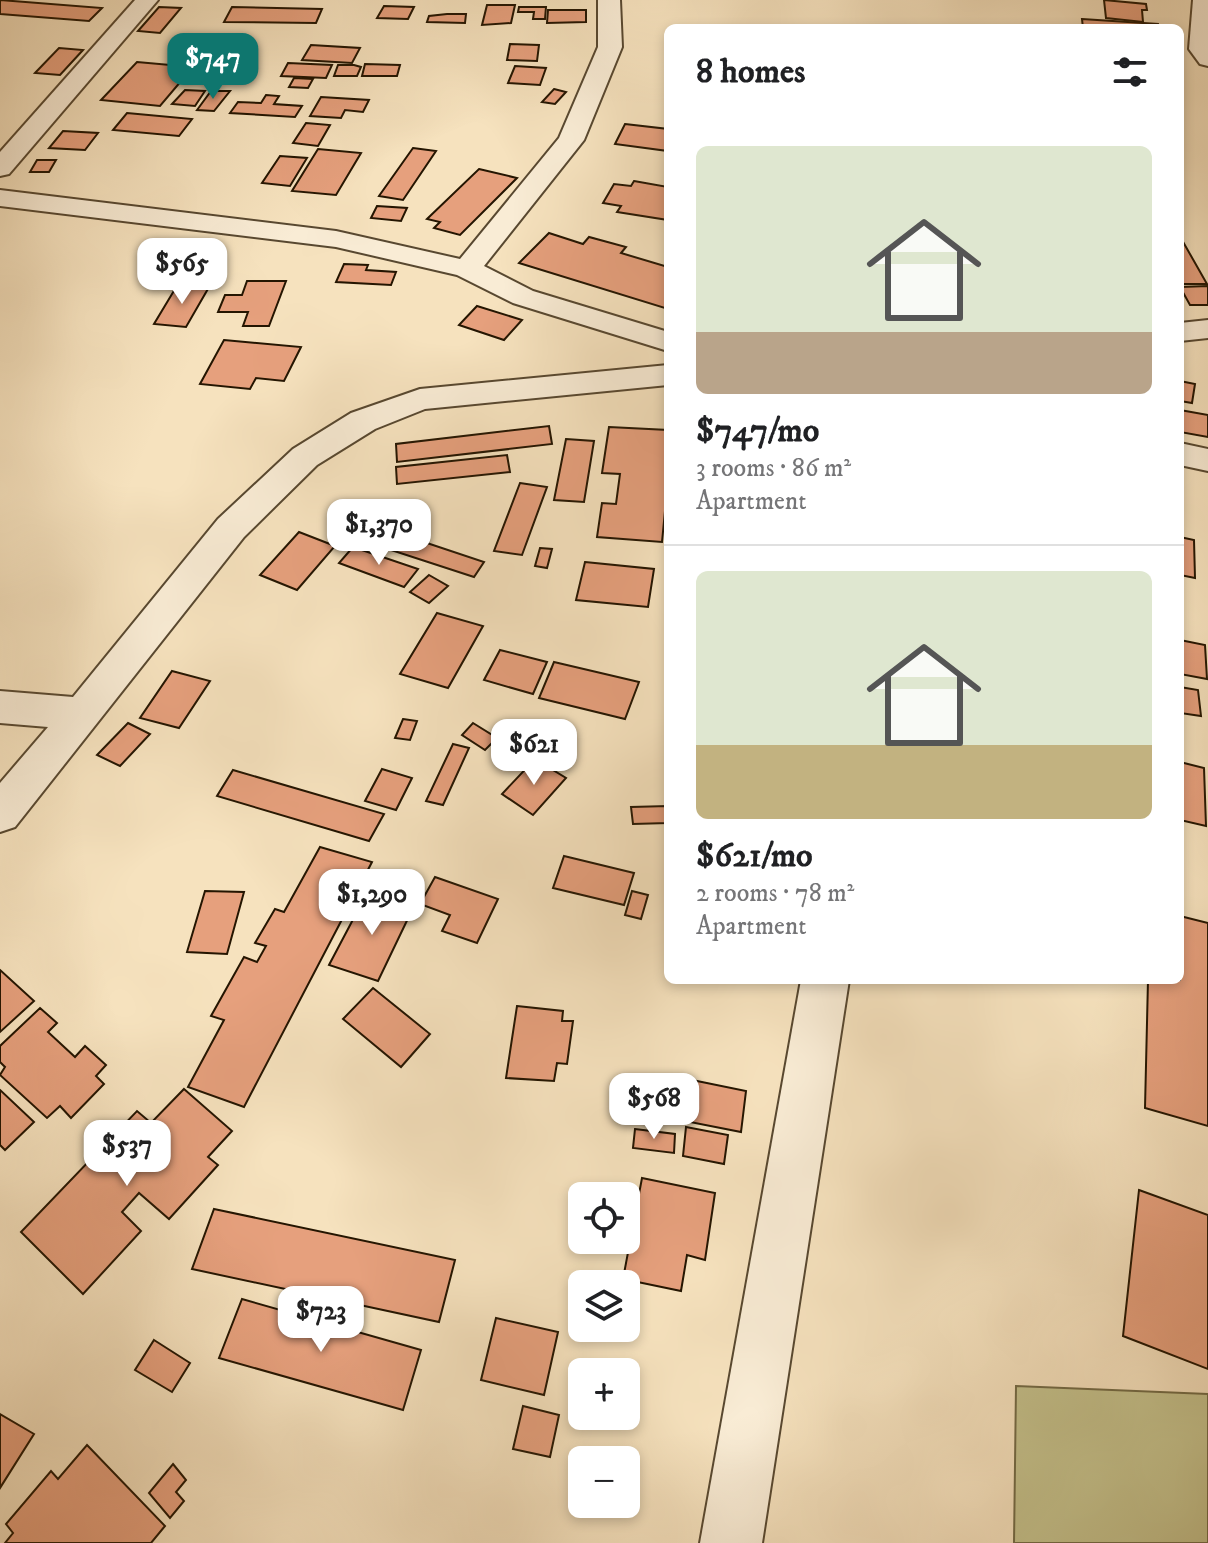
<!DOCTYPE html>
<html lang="en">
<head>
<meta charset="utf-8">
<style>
	body { margin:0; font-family:"IM FELL DW Pica",serif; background:#f6f6f6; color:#202124; height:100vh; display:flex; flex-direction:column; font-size:30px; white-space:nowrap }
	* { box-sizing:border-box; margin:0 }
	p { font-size:26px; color:#757577 }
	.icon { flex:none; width:44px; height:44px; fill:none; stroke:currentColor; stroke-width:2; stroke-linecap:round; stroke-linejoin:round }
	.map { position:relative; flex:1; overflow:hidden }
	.drawer { position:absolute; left:664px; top:24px; width:520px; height:960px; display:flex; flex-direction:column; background:#fff; border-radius:12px; box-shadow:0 4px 12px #0003 }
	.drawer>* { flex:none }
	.buttons { position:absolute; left:568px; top:1182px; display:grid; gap:16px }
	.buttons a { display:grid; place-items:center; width:72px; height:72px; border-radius:12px; background:#fff; box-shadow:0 4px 12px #0003; font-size:40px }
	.price { position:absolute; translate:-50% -68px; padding:0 18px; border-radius:16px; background:#fff; color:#222; font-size:26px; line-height:52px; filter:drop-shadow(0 2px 4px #0008) }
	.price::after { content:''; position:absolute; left:50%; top:48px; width:24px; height:18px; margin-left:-12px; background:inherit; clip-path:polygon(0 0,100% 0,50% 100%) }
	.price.active { background:#0f766e; color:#fff }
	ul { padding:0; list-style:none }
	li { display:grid; align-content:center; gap:16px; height:424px; padding:0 32px }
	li+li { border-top:2px solid #e0e0e0 }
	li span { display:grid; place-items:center; height:248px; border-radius:12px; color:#555 }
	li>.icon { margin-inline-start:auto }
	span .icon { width:144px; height:144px; fill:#fffc; stroke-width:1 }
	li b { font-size:34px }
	h2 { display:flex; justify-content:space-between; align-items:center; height:96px; padding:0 32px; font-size:34px }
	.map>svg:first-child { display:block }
</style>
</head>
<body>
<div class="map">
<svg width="1208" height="1543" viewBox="0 0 1208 1543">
	<rect width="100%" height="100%" fill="#f6e2be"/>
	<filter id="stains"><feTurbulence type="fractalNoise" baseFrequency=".0025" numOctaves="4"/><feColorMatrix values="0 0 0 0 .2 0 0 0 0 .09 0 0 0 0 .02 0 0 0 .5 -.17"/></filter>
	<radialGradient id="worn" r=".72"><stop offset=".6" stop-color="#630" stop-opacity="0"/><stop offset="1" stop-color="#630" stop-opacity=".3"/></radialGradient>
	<polygon fill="#c4c18c" stroke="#746b46" stroke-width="2" points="1016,1386 1208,1394 1208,1543 1014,1543"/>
	<g fill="#e6a07d" stroke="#241501" stroke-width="2">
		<polygon points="0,0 102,8 89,21 0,14"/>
		<polygon points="1104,0 1146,4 1147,10 1142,10 1143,22 1106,18"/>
		<polygon points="487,5 515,5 511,23 482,25"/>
		<polygon points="384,6 414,7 408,19 377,18"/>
		<polygon points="159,7 181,8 160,33 138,31"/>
		<polygon points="232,7 322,9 316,23 224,22"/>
		<polygon points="519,7 546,7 545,19 533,19 534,12 518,12"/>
		<polygon points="548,10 586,10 586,22 547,23"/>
		<polygon points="447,14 466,14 465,23 427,22 429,16"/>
		<polygon points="1082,19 1158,24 1159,28 1083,28"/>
		<polygon points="510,44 539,45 537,61 507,60"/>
		<polygon points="311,45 360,48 352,63 302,60"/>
		<polygon points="59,48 83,50 60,75 35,73"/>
		<polygon points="137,62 193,67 160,106 101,100"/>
		<polygon points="288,63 332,65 326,78 281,76"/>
		<polygon points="365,64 400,65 397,76 362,76"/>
		<polygon points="338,65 354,65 361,67 357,76 334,76"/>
		<polygon points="515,66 546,68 540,85 508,83"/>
		<polygon points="294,78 313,79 308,88 289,87"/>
		<polygon points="554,89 566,92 555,104 542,102"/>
		<polygon points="185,90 205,91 195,106 172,104"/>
		<polygon points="211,91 230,91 214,111 197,110"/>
		<polygon points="266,95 279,96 274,104 302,106 295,117 230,113 238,102 261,103"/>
		<polygon points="321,97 369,100 363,112 345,110 341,118 310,116"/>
		<polygon points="127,113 192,119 179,136 113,130"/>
		<polygon points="306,123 330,125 318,146 293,143"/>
		<polygon points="625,124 668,129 668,151 615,144"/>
		<polygon points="63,131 98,133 85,150 49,148"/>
		<polygon points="413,148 436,151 403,200 379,196"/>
		<polygon points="318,149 361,153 336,195 292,191"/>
		<polygon points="280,156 307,158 290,186 262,183"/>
		<polygon points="37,160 56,160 49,172 30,172"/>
		<polygon points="479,169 517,178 460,235 434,228 440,222 427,219"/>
		<polygon points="634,181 668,187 668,220 617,212 621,206 603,203 614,184 631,186"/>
		<polygon points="377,206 407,208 401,221 371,218"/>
		<polygon points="549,233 583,244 589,237 626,247 621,253 668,267 668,309 519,263"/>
		<polygon points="1180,240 1182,240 1207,284 1180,284"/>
		<polygon points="344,264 368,265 366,270 396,272 391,285 336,282"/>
		<polygon points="247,281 286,281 269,326 243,326 248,312 218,312 225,295 242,295"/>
		<polygon points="178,284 209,287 186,327 154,324"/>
		<polygon points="1208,286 1208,305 1190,305 1180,287"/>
		<polygon points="477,306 522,320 504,340 459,325"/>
		<polygon points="224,340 301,347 284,381 256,378 250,389 200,384"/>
		<polygon points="1180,381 1195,384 1192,403 1180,401"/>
		<polygon points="1180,410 1208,415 1208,437 1180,432"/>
		<polygon points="549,426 552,444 397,462 396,444"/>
		<polygon points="609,427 668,430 668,480 662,542 597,537 602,503 616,504 620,474 602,473"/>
		<polygon points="566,439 594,441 584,502 554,500"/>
		<polygon points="507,455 510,472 397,484 396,467"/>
		<polygon points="520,483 547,487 522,555 494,551"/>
		<polygon points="299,532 335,546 297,590 260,575"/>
		<polygon points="400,534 484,562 474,577 388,549"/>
		<polygon points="1180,537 1194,540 1195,578 1180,575"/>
		<polygon points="353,547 418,569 404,587 339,563"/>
		<polygon points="540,548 552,549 547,568 535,566"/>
		<polygon points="585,562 654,569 648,607 576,600"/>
		<polygon points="429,575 448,586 429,603 410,592"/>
		<polygon points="437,613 483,626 448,688 400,674"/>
		<polygon points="1180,640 1205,645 1207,679 1180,674"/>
		<polygon points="500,650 547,662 533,694 484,680"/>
		<polygon points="554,662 639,682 625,719 539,698"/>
		<polygon points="172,671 210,681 179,728 140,718"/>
		<polygon points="1180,687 1198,690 1201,716 1180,713"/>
		<polygon points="403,719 417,721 410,740 395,738"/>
		<polygon points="128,723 150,734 120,766 97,755"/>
		<polygon points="473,723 497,738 485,750 462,735"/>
		<polygon points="453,744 469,748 443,805 426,801"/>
		<polygon points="535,759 566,778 533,815 502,794"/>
		<polygon points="1180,762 1204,768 1206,826 1180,820"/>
		<polygon points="382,769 412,778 396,810 365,801"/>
		<polygon points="233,770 384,814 369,841 217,796"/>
		<polygon points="668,806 668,823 633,824 631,807"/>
		<polygon points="320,847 372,862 244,1107 188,1087 224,1020 211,1016 244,957 257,962 266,946 255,943 275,909 284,912"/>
		<polygon points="564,856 634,873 624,905 553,888"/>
		<polygon points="435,877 498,899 477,943 442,931 450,915 420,904"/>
		<polygon points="205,891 244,892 227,954 187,952"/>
		<polygon points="632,891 648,895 641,919 625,915"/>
		<polygon points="367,893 413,908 378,981 329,965"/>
		<polygon points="1180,916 1208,923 1208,1126 1145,1108 1148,980 1180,980"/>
		<polygon points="0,970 34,1001 0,1032"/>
		<polygon points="373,988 430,1034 401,1067 343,1019"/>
		<polygon points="517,1006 563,1011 562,1021 573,1021 567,1064 557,1063 554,1081 506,1078"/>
		<polygon points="40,1008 57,1023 48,1032 75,1057 85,1046 106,1065 96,1076 104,1084 71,1118 60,1106 47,1118 0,1075 5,1067 0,1062 0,1046"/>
		<polygon points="697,1081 746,1091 741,1132 690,1122"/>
		<polygon points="184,1089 232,1131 208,1157 218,1165 169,1219 139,1193 122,1212 141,1231 83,1294 21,1232 137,1111 151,1123"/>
		<polygon points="0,1090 34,1122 5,1150 0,1145"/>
		<polygon points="686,1127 728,1135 724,1164 683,1156"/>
		<polygon points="635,1129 675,1134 674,1153 633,1148"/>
		<polygon points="642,1178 715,1193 705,1260 687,1255 681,1291 623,1279"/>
		<polygon points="1139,1190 1208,1215 1208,1369 1123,1336"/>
		<polygon points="214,1209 455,1260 439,1322 192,1269"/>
		<polygon points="242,1299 421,1350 403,1410 219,1358"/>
		<polygon points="496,1318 558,1332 544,1395 481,1380"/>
		<polygon points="154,1340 190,1363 172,1392 135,1370"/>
		<polygon points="523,1406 559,1415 550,1457 513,1449"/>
		<polygon points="0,1414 34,1434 0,1488"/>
		<polygon points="87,1445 165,1526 151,1543 5,1543 13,1533 6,1524 51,1471 58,1479"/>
		<polygon points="173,1464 186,1480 176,1492 184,1501 170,1518 149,1493"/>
	</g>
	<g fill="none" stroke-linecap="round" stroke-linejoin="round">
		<defs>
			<g id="street">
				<polygon points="135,0 158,0 9,174 0,176 0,152"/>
				<polygon points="598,0 620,0 622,47 584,140 484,266 533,291 668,332 668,351 513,303 457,275 336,247 0,206 0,190 336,231 460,259 559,138 598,47"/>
				<polygon points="1193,0 1208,0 1208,66 1200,64 1189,49"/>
				<polygon points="1208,320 1208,338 1180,341 1180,323"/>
				<polygon points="668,365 668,385 425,409 375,429 317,465 244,537 15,827 0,832 0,783 48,727 0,723 0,691 73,697 218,519 293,449 351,413 420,389"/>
				<polygon points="1180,443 1208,449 1208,471 1180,465"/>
				<polygon points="801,980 849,980 762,1543 700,1543"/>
			</g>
		</defs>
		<use href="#street" stroke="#584830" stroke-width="4"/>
		<use href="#street" fill="#f9ecd5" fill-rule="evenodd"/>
	</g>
	<rect width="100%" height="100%" filter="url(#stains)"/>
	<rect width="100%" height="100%" fill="url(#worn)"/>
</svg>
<div class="buttons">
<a><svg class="icon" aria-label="locate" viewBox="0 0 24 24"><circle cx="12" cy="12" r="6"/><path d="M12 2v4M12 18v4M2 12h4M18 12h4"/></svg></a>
<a><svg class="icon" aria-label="layers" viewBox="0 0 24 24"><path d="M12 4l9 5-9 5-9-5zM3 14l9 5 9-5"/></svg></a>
<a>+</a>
<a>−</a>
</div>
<b class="price active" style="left:213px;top:101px">$747</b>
<b class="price" style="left:182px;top:306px">$565</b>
<b class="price" style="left:379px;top:567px">$1,370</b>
<b class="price" style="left:534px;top:787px">$621</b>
<b class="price" style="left:372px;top:937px">$1,290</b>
<b class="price" style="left:654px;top:1141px">$568</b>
<b class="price" style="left:127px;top:1188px">$537</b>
<b class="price" style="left:321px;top:1354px">$723</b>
<section class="drawer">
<h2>8 homes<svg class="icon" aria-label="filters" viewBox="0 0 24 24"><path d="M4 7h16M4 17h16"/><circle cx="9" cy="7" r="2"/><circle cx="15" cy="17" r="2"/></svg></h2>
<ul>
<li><span style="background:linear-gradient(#dfe7d0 75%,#b9a48a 0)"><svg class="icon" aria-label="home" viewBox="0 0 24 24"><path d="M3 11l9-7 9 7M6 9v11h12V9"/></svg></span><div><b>$747/mo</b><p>3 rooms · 86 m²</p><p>Apartment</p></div></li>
<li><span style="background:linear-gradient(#dfe7d0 70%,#c2b280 0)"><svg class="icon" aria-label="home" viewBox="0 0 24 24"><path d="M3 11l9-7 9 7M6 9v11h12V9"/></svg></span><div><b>$621/mo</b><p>2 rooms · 78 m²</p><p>Apartment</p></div></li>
</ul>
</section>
</div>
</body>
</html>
